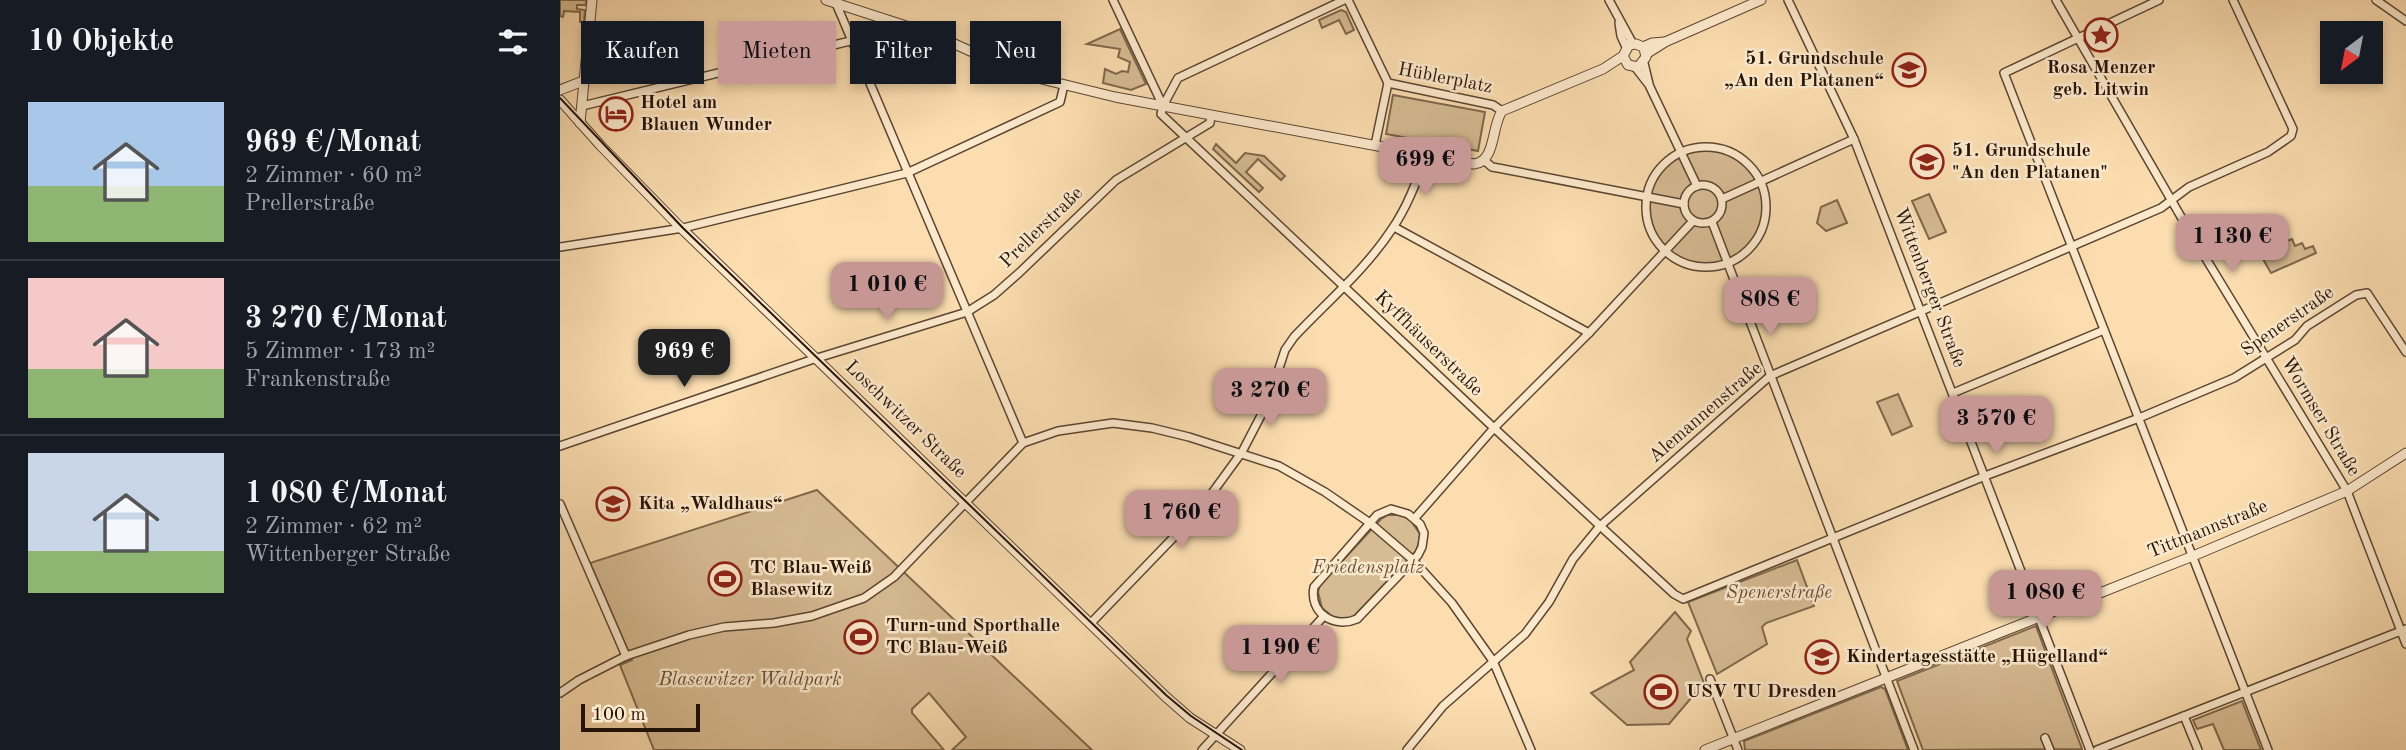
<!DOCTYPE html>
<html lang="de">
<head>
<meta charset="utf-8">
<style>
	body { margin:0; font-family:"Old Standard TT",serif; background:#242831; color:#f1f3f6; height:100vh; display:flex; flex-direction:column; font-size:26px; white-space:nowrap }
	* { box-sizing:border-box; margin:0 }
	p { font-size:23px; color:#9ea1a6 }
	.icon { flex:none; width:38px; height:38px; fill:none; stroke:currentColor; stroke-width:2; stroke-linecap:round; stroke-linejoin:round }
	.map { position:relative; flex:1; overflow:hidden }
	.side { display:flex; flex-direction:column; background:#171b24; width:560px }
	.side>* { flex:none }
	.hud { position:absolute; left:21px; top:21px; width:665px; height:63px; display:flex; gap:14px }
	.needle { width:46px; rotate:212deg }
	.buttons { position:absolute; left:1760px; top:21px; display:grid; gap:14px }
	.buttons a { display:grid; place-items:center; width:63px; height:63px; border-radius:0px; background:#171b24; box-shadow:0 4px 10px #0003; font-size:35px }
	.scale { position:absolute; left:21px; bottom:18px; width:119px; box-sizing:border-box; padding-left:7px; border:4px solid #261406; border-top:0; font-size:19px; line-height:24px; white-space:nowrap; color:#261406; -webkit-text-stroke:5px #fce9cc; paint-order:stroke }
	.price { position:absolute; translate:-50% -60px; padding:0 16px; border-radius:14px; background:#c59692; color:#111; font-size:23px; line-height:46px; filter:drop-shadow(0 2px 4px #0008) }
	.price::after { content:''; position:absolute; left:50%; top:42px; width:21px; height:16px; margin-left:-10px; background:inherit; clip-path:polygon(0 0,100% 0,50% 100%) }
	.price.active { background:#222; color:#fff }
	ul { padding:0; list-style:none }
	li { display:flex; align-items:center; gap:21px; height:175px; padding:0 28px }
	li+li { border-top:2px solid #363941 }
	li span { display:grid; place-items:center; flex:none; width:196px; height:140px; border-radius:0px; color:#555 }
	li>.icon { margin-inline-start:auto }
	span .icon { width:84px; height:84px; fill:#fffc; stroke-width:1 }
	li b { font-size:30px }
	h2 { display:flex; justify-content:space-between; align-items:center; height:84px; padding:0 28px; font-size:30px }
	.pill { padding:0 24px; border-radius:0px; background:#171b24; box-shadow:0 4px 10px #0003; font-size:24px; line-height:63px }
	.pill.active { background:#c59692; color:#111 }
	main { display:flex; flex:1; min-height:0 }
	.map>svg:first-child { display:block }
</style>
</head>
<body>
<main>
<section class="side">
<h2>10 Objekte<svg class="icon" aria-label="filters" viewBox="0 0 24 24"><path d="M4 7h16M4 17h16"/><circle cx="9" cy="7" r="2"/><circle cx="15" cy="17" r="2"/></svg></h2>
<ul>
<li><span style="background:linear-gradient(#a9c7e8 60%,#8fb573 0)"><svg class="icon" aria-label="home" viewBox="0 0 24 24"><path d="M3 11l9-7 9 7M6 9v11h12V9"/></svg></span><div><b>969 €/Monat</b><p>2 Zimmer · 60 m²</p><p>Prellerstraße</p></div></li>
<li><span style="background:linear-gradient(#f6c9c9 65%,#8fb573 0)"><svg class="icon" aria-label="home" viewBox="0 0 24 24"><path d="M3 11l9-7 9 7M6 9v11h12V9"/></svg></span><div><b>3 270 €/Monat</b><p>5 Zimmer · 173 m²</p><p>Frankenstraße</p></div></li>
<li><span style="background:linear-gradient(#c9d6e8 70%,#8fb573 0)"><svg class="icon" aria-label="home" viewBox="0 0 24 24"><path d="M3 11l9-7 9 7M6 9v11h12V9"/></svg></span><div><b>1 080 €/Monat</b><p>2 Zimmer · 62 m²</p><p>Wittenberger Straße</p></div></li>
</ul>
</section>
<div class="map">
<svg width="1846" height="750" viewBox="0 0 1846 750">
	<rect width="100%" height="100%" fill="#fbddb0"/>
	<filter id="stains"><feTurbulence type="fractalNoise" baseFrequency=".00286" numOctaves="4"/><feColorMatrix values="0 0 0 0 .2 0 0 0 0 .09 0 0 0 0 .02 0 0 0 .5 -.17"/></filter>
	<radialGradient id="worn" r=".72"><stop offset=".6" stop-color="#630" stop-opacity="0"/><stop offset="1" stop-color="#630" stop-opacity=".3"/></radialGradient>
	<g fill="#d7bb93" stroke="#7e684c" stroke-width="2">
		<polygon points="0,0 26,0 26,5 17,5 17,9 25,10 24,22 20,22 20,12 4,11 3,17 0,16"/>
		<polygon points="781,10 786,12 794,30 786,34 779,20 762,28 759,20"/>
		<polygon points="560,29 586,84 571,90 543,83 545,69 556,74 562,71 568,72 570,62 558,57 560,49 527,44"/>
		<polygon points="833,95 925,112 918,151 826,134"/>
		<polygon points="656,144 676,163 685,153 704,156 725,176 721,180 698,159 686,172 703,188 699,192 653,149"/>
		<circle cx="1146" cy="207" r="58"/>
		<polygon points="1369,194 1386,232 1369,239 1352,201"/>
		<polygon points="1277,200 1287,223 1266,231 1257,223 1261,207"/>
		<polygon points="1732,239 1735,246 1742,243 1745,249 1753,246 1756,253 1711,273 1699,252"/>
		<polygon points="1338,394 1352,426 1332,435 1317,402"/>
		<polygon points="257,490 532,750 392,750 406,737 369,693 352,709 352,713 384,750 94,750 60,665 72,660 30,563"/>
		<polygon points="828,515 842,515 851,521 860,534 859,543 856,551 795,615 788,619 773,617 762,608 758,592 760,585 821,519"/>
		<polygon points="1237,560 1254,606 1206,623 1202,627 1207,644 1157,674 1128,602"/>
		<polygon points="1115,612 1131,631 1127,639 1144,683 1109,724 1067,725 1031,693 1074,670 1070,662"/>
		<polygon points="1476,626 1522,749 1363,750 1337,681"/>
		<polygon points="1321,687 1325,689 1348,750 1185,750 1184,741"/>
		<polygon points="1682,701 1701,750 1664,750 1653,724 1637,729 1633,720"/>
	</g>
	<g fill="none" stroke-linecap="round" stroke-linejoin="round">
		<defs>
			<g id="minor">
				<polyline points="553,0 603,106"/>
				<polyline points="784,0 618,78 603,106 601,114 934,428 1114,594 1123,599 1425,476 1579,418 1674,378 1735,340 1747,326 1796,295 1807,293 1846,352"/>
				<polyline points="788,0 828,83"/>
				<polyline points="1049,0 1073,44"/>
				<polyline points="1228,0 1294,139 1530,750"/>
				<polyline points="1496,0 1628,229 1787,491 1846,644"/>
				<polyline points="1599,0 1444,73 1708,750"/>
				<polyline points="1816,0 1846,21"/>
				<polyline points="275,1 463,443"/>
				<polyline points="1059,23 1061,36 1066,47"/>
				<polyline points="1084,63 1089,84"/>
				<polyline points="1075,67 1089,85 1137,186"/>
				<polyline points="22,106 348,27"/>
				<polyline points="815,145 828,83 933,105 942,111"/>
				<circle cx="1146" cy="207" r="60"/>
				<polyline points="925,161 932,167 938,168 1124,204"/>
				<circle cx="1143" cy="204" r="19"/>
				<polyline points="1162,199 1294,139"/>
				<polyline points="1152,222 1354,750"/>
				<polyline points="834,227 1029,333"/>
				<polyline points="0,247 123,228 347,173 500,102 504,85"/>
				<polyline points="1393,393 1544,330"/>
				<polyline points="0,446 254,359 407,312 434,295 459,273 556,180 650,123 651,115"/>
				<polyline points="0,504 66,656"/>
				<path d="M831,509l17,5 12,10 4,9 -2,14 -4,8 -61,64c-23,10 -48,-6 -43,-32l63,-72z"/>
				<polyline points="855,518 934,428 1029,333 1133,221"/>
				<path d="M530,624l109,-113 43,-59 26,-50 17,-52 9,-13c33,-35 72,-68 98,-108 16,-23 25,-49 34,-74"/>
				<polyline points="1150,679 1178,750"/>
				<polyline points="0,693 19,680 66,656 129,635 164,627 214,623 252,616 304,598 334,577 463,443 498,431 553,423 592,428 629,437 719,466 765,492 810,523 853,560 892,603 933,661 971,750"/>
				<polyline points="1624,716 1638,750"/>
				<polyline points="1485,738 1490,750"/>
				<polyline points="642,750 764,616"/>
				<polyline points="847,750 883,706 965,634 989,602 1013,559 1040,526 1210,376 1601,208 1629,187 1708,152 1731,136 1733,129 1673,0"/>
				<polyline points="1537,750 1846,629"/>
			</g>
			<g id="tertiary">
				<path d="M266,0l111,36 84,38 94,23 359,67c22,-2 17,-37 28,-53l101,-42 20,-13 6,-11 7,-1 7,3 9,-4 13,-1"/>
				<polyline points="1086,54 1105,42 1201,0"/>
				<polyline points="1063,56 1068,65 1078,67 1086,57 1084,48"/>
				<polyline points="0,90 23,81"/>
				<polyline points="0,100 41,146 121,228 606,697 630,718 680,750"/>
				<polyline points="20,123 32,0"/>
				<polyline points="1145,750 1633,556 1787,491 1846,453"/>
			</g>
		</defs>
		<use href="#minor" stroke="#5b4630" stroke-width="10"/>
		<use href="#tertiary" stroke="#5b4630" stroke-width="11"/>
		<use href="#minor" stroke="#fce9cc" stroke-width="7"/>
		<use href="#tertiary" stroke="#fce9cc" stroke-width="9"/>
		<polyline stroke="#261406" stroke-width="2" points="0,98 123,228 606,695 631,716 682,750"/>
	</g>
	<defs>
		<symbol id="sight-ring" viewBox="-11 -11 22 22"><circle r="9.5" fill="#fce9cc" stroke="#8f2418" stroke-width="1.5"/><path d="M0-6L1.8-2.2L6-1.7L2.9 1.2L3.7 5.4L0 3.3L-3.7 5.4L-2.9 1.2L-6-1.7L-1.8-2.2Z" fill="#8f2418"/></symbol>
		<symbol id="school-ring" viewBox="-11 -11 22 22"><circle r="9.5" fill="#fce9cc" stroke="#8f2418" stroke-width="1.5"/><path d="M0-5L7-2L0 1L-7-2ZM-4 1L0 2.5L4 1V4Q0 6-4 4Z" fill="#8f2418"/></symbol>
		<symbol id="hotel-ring" viewBox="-11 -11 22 22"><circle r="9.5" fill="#fce9cc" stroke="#8f2418" stroke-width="1.5"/><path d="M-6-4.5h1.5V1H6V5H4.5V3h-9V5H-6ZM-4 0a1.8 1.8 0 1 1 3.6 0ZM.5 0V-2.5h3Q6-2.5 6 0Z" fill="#8f2418"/></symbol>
		<symbol id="stadium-ring" viewBox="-11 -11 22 22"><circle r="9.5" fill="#fce9cc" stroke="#8f2418" stroke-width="1.5"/><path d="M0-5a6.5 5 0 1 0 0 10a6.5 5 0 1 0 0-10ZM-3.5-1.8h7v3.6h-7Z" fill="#8f2418"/></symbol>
	</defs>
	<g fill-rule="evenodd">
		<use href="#sight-ring" x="1522" y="16" width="38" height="38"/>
		<use href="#school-ring" x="1330" y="51" width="38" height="38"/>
		<use href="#hotel-ring" x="37" y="95" width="38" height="38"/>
		<use href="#school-ring" x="1348" y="143" width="38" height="38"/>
		<use href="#school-ring" x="34" y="485" width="38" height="38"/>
		<use href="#stadium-ring" x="146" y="560" width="38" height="38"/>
		<use href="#stadium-ring" x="282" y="618" width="38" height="38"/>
		<use href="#school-ring" x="1243" y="638" width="38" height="38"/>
		<use href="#stadium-ring" x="1082" y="673" width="38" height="38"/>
	</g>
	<g text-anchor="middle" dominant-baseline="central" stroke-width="5" stroke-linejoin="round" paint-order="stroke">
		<g font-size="19" font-weight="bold" fill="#261406" stroke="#fce9cc" text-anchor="start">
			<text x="1324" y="59" text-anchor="end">51. Grundschule<tspan x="1324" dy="22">„An den Platanen“</tspan></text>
			<text x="1541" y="68" text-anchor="middle">Rosa Menzer<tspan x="1541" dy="22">geb. Litwin</tspan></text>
			<text x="80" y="103">Hotel am<tspan x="80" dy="22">Blauen Wunder</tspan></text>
			<text x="1392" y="151">51. Grundschule<tspan x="1392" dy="22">"An den Platanen"</tspan></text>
			<text x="78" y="504">Kita „Waldhaus“</text>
			<text x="190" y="568">TC Blau-Weiß<tspan x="190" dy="22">Blasewitz</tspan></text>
			<text x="326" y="626">Turn-und Sporthalle<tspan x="326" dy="22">TC Blau-Weiß</tspan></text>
			<text x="1286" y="657">Kindertagesstätte „Hügelland“</text>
			<text x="1126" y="692">USV TU Dresden</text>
		</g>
		<g font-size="19" fill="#261406" stroke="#fce9cc">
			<text transform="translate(885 79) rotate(11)">Hüblerplatz</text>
			<text transform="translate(482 228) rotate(-44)">Prellerstraße</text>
			<text transform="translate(1369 288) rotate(69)">Wittenberger Straße</text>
			<text transform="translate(1728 322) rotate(-35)">Spenerstraße</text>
			<text transform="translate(868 344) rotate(44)">Kyffhäuserstraße</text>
			<text transform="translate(1146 413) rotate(-41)">Alemannenstraße</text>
			<text transform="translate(1760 417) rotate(59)">Wormser Straße</text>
			<text transform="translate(345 420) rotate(44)">Loschwitzer Straße</text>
			<text transform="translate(1648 530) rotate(-22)">Tittmannstraße</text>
		</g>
		<g font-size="19" font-style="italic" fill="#644e37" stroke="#fce9cc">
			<text x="808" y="568">Friedensplatz</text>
			<text x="1219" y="593">Spenerstraße</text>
			<text x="190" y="680">Blasewitzer Waldpark</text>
		</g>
	</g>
	<rect width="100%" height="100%" filter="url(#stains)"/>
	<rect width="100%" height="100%" fill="url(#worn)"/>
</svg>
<div class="buttons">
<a><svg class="needle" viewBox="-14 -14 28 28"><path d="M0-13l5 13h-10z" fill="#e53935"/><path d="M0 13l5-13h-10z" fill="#9ea1a6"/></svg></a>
</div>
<div class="scale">100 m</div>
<b class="price" style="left:865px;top:197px">699 €</b>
<b class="price" style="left:1672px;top:274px">1 130 €</b>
<b class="price" style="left:327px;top:322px">1 010 €</b>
<b class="price" style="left:1210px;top:337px">808 €</b>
<b class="price active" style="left:124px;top:389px">969 €</b>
<b class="price" style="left:710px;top:428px">3 270 €</b>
<b class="price" style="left:1436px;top:456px">3 570 €</b>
<b class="price" style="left:621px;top:550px">1 760 €</b>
<b class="price" style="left:1485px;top:630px">1 080 €</b>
<b class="price" style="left:720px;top:685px">1 190 €</b>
<div class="hud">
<a class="pill">Kaufen</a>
<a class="pill active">Mieten</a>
<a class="pill">Filter</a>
<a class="pill">Neu</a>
</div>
</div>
</main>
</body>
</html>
